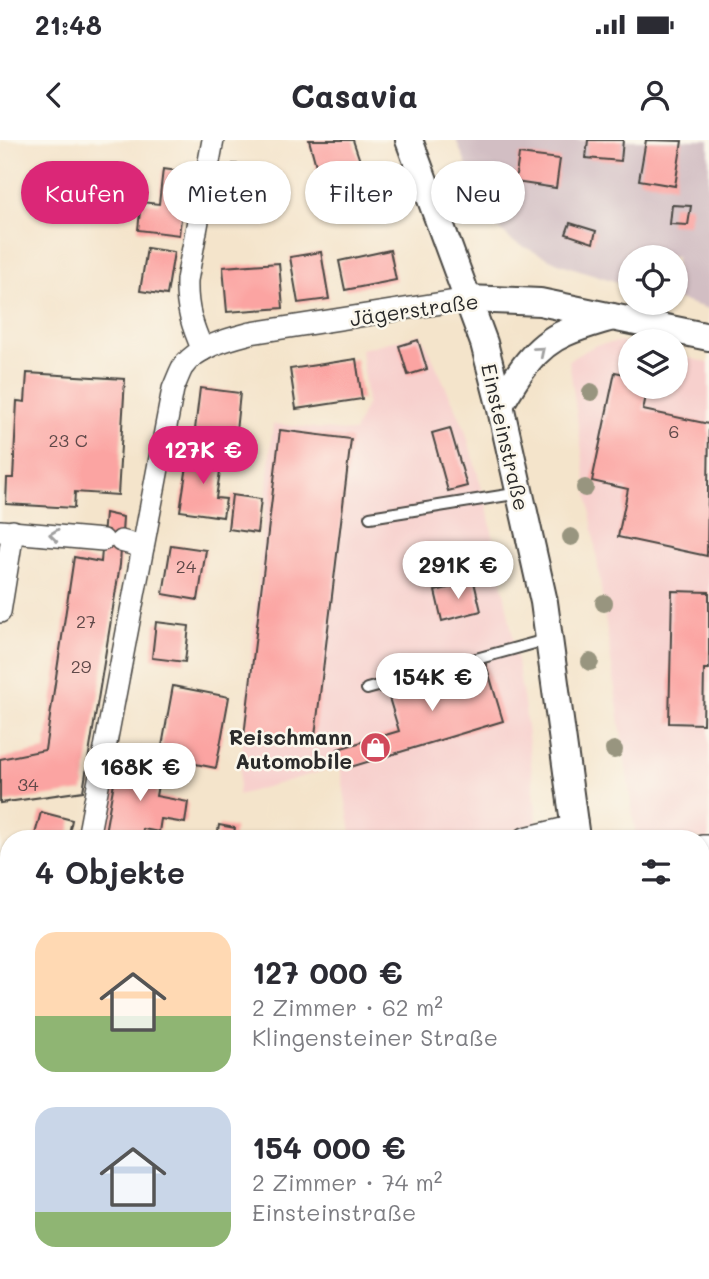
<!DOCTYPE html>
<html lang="de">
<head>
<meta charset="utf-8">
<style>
	body { margin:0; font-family:Mali,sans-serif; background:#f2f2f3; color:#2b2b33; height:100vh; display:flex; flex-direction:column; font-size:26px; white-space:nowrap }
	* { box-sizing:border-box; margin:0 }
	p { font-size:23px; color:#7c7c81 }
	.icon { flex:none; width:38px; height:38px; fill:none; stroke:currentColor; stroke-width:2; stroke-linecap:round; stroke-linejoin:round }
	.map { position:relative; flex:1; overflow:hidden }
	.details { position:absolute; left:0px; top:690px; width:710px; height:450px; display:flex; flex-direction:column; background:#fff; border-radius:28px 28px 0 0; box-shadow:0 2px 5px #0004 }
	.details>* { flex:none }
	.banner { position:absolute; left:21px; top:21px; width:668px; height:63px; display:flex; gap:14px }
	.controls { position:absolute; left:618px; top:105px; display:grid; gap:14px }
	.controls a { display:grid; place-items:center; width:70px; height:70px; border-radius:50%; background:#fff; box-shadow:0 2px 5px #0004; font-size:35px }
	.price { position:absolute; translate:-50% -60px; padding:0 16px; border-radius:24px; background:#fff; color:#222; font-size:23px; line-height:46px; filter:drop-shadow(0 2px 4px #0008) }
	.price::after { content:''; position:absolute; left:50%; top:42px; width:21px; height:16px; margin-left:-10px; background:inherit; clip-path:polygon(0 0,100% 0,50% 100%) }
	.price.on { background:#db2777; color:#fff }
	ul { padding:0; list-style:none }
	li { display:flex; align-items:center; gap:21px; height:175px; padding:0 35px }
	li span { display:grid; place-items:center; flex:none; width:196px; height:140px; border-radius:21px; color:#555 }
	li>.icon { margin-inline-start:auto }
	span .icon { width:84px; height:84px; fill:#fffc; stroke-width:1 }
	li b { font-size:30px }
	h2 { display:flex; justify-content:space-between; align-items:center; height:84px; padding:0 35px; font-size:30px }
	.tag { padding:0 24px; border-radius:32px; background:#fff; box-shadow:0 2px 5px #0004; font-size:24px; line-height:63px }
	.tag.on { background:#db2777; color:#fff }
	.status { display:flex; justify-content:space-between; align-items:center; height:49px; padding:0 35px; background:#fff; direction:ltr }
	.status svg { height:19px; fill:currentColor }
	header { display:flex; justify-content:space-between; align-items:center; height:91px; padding:0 35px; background:#fff; font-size:32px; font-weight:700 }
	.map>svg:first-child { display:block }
</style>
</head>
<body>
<div class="status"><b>21:48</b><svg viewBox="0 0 49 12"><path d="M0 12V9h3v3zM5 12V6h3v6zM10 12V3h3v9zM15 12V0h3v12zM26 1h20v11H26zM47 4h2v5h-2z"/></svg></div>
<header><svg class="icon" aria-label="back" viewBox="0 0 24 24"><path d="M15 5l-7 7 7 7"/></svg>Casavia<svg class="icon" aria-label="person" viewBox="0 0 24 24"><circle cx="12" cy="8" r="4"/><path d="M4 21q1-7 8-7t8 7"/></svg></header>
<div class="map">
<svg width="709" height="1139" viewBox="0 0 709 1139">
	<rect width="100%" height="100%" fill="#fbf7ec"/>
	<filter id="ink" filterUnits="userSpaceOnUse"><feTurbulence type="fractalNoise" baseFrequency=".0143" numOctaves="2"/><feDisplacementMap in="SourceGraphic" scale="14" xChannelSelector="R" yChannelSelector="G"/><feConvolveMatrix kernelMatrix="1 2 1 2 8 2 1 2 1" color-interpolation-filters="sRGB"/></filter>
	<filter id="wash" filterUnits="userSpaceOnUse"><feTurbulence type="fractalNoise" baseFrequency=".00686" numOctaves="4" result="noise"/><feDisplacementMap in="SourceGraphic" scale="28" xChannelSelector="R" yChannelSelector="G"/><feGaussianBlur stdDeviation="1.57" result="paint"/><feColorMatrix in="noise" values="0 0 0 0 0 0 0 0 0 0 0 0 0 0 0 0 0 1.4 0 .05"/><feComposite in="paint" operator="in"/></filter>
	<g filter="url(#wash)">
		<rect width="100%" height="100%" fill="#f4e4cb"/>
		<g fill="#f7d0cd">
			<polygon points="421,194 464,286 487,367 512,492 525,569 539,698 352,698 340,626 238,655 273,284 354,292 367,263 361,209"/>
			<polygon points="619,202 630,204 630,247 676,247 676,215 709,223 709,1139 638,1139 639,1131 702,1130 702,698 636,698 569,220 596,205"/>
		</g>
		<polygon fill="#d2bec3" points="456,0 709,0 709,169 676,159 676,117 630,117 630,146 558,123 512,101 489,79"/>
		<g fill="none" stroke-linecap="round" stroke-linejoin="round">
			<g stroke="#4fb7cd" stroke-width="24">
				<polyline points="0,992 9,1027"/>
				<polyline points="56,1130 60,1139"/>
			</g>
		</g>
		<g id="blocks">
			<g fill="#fba4a2">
				<polygon points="309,0 353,0 360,21 318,33"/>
				<polygon points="588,0 623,0 621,21 586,18"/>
				<polygon points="646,0 682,1 675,46 639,40"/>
				<polygon points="519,14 560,19 556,48 515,42"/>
				<polygon points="233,24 270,27 267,70 230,67"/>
				<polygon points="163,29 187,32 179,95 138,90 141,62 159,64"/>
				<polygon points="672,65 691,66 688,85 670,84"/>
				<polygon points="570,83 596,91 593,103 566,94"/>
				<polygon points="147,108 174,112 167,155 140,151"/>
				<polygon points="390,110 396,140 345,150 339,121"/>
				<polygon points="321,112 329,159 298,163 290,117"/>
				<polygon points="279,123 283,168 227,172 223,127"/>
				<polygon points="418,200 427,229 408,235 399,206"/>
				<polygon points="356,219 362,259 296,269 290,229"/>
				<polygon points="615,232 630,235 630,247 648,247 643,270 709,284 707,416 618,397 628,349 592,341"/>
				<polygon points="27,233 125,239 118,355 75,352 74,368 6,364 7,338 13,338 17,261 25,262"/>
				<polygon points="200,248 240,253 234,310 193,306"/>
				<polygon points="450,288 467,346 448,351 432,293"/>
				<polygon points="280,290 351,299 314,604 244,596"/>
				<polygon points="189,313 222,318 216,358 226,359 223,377 180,371"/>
				<polygon points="232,355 261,359 257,393 228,389"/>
				<polygon points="105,373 123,377 120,425 83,651 0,663 0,619 45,610 74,417 101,422"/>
				<polygon points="171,405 206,410 198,460 163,454"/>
				<polygon points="474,442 481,471 442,481 435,451"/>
				<polygon points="672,451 709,452 709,529 704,529 703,584 669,583"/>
				<polygon points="156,482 189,486 185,522 152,518"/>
				<polygon points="485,521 503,581 344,629 338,609 399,591 387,551"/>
				<polygon points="173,546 229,557 216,628 160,617"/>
				<polygon points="118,620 161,628 156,656 188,662 185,683 161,679 159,692 143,689 141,698 104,698"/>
				<polygon points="41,672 72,680 68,698 34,698"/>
				<polygon points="219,685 235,688 233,698 217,698"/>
				<polygon points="702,727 709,727 709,897 702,896"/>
				<polygon points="0,760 9,760 9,791 0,790"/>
				<polygon points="0,888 9,902 9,946 0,952"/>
				<polygon points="702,935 709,935 709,1139 649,1139 649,1130 702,1130"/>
				<polygon points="0,1072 9,1088 9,1106 0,1111"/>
				<polygon points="155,1134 156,1139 132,1139 132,1138"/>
			</g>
		</g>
	</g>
	<g filter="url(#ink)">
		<use href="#blocks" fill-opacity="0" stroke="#494743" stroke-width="2"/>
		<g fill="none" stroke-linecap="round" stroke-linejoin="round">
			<defs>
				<g id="service">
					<polyline points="370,377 520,353"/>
					<polyline points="367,549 549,499"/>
					<polyline points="702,915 709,915"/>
				</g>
				<g id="minor">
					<path d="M203,210c-11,-24 -17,-43 -16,-70l26,-140"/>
					<polyline points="0,391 103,400"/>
					<polyline points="121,401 143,407"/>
					<polyline points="0,472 13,391"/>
					<path d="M88,698l85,-449c3,-7 6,-15 9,-21 14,-21 46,-29 69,-35l217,-34"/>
					<polyline points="525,698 575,686"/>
					<polyline points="702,706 709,706"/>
					<polyline points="0,848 9,840"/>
					<polyline points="0,1125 9,1121"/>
					<polyline points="198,1130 199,1139"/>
					<polyline points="374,1130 387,1133 395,1139"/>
					<polyline points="412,1139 424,1133 578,1133"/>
				</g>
				<g id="tertiary">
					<polyline points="409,0 484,203 500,265 544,462 576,698"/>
					<polyline points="468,159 540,162 709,197"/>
					<path d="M500,265c16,-28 34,-59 65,-72 15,-7 31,-11 47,-16"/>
					<polyline points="578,1139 578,1130"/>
				</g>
			</defs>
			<use href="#service" stroke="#494743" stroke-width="14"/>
			<use href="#minor" stroke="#494743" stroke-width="24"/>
			<use href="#tertiary" stroke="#494743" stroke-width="30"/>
			<use href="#service" stroke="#fff" stroke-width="10"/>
			<use href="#minor" stroke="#fff" stroke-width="21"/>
			<use href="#tertiary" stroke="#fff" stroke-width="26"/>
		</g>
		<g fill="#98957f">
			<circle cx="591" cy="252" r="9"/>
			<circle cx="585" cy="348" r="9"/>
			<circle cx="571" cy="397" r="9"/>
			<circle cx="604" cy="463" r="9"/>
			<circle cx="590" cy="522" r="9"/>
			<circle cx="614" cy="610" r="9"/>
		</g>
		<defs><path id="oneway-chevron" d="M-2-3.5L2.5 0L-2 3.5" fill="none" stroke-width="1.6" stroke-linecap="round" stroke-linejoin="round" transform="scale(1.75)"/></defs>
		<g stroke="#a0a0a0">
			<use href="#oneway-chevron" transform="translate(540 211) rotate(-40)"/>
			<use href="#oneway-chevron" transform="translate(54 395) rotate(-174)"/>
		</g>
	</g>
	<defs>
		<symbol id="shop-disc" viewBox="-11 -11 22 22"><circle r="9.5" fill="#d1495b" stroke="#fbf7ec"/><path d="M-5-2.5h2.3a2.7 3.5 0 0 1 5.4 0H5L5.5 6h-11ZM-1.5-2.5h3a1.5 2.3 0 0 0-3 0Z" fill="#fff"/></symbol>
	</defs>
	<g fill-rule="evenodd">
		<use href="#shop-disc" x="358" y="590" width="35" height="35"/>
	</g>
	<g text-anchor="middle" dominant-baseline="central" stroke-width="5" stroke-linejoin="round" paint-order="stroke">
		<g font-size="18" fill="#5f4949">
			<text x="674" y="291">6</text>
			<text x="68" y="300">23 C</text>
			<text x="186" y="426">24</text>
			<text x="86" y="481">27</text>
			<text x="81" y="526">29</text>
			<text x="28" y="644">34</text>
		</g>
		<g font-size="21" fill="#2b2b2b" stroke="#fbf7ec">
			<text transform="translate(414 169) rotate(-8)">Jägerstraße</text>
			<text transform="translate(506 297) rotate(77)">Einsteinstraße</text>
		</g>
		<g font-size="21" font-weight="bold" fill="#2b2b2b" stroke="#fbf7ec" text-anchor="end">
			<text x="352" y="596">Reischmann<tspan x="352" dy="24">Automobile</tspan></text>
		</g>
	</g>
</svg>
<div class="controls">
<a><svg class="icon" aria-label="locate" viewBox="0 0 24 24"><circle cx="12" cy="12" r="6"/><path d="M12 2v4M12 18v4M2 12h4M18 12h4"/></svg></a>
<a><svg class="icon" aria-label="layers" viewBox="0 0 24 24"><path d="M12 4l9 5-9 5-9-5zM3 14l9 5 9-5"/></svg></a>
</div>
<b class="price on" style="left:203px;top:346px">127K €</b>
<b class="price" style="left:458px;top:461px">291K €</b>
<b class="price" style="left:432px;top:573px">154K €</b>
<b class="price" style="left:140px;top:663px">168K €</b>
<div class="banner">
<a class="tag on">Kaufen</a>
<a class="tag">Mieten</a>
<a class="tag">Filter</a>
<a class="tag">Neu</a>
</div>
<section class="details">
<h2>4 Objekte<svg class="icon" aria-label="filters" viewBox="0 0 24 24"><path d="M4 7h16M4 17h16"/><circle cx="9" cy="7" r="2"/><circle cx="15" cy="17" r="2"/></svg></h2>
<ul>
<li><span style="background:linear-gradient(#ffd9b3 60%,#8fb573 0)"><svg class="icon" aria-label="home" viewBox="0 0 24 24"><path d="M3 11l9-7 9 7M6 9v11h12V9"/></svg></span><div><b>127 000 €</b><p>2 Zimmer · 62 m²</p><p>Klingensteiner Straße</p></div></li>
<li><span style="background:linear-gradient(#c9d6e8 75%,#8fb573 0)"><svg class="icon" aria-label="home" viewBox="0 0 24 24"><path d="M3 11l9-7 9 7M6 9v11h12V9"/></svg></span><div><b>154 000 €</b><p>2 Zimmer · 74 m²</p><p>Einsteinstraße</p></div></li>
</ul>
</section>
</div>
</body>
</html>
